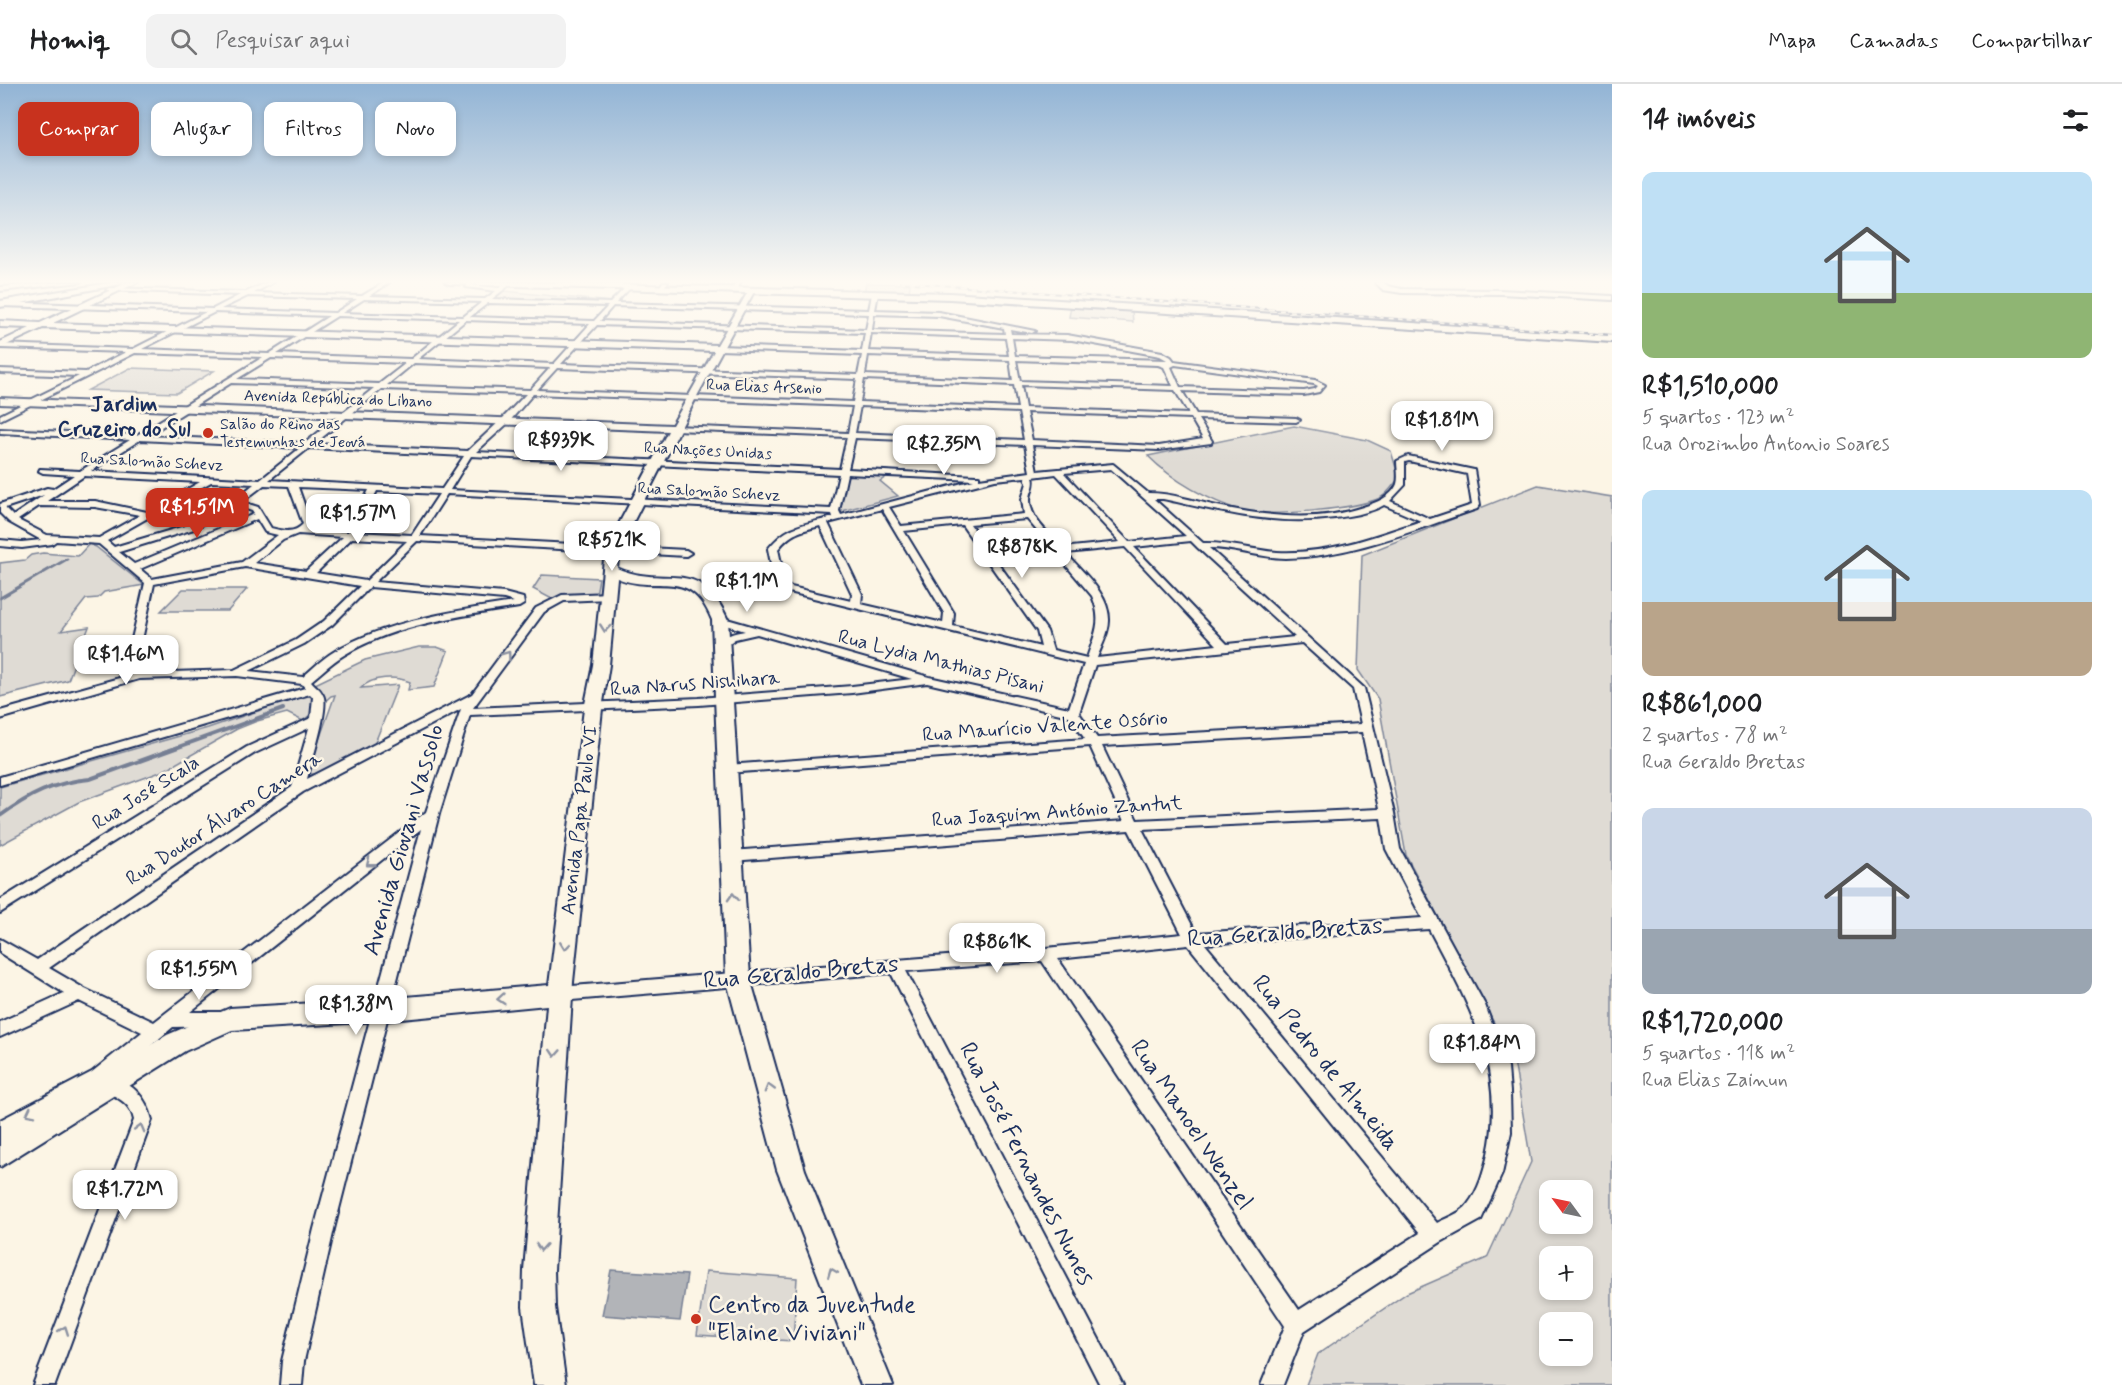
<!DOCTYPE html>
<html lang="pt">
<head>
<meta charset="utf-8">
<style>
	body { margin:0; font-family:Mynerve,sans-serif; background:#f2f2f2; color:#202124; height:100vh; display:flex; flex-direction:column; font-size:22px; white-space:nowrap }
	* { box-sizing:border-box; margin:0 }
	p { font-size:20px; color:#757577 }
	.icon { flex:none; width:33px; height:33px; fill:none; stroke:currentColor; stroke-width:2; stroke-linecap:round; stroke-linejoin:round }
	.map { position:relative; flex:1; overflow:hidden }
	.drawer { display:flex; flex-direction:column; background:#fff; width:510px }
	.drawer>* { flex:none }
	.hud { position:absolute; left:18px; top:18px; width:570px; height:54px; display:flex; gap:12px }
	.needle { width:39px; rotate:303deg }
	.fabs { position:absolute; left:1539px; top:1096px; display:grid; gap:12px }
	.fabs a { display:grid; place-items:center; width:54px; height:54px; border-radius:12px; background:#fff; box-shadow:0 3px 9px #0003; font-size:30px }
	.price { position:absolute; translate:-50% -51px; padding:0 14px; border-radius:12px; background:#fff; color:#222; font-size:20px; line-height:39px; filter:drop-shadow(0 2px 3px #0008) }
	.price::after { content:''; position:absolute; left:50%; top:36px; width:18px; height:14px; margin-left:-9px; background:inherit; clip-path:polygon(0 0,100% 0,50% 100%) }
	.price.current { background:#c8321e; color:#fff }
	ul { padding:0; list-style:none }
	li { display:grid; align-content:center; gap:12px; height:318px; padding:0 30px }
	li span { display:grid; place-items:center; height:186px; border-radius:12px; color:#555 }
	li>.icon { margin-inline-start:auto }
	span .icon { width:108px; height:108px; fill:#fffc; stroke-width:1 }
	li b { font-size:26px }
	h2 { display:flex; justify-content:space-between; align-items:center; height:72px; padding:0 30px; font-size:26px }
	.pill { padding:0 21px; border-radius:12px; background:#fff; box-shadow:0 3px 9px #0003; font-size:21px; line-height:54px }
	.pill.current { background:#c8321e; color:#fff }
	header { display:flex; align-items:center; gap:36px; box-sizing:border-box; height:84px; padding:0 30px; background:#fff; border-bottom:2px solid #e0e0e0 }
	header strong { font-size:28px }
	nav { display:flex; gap:33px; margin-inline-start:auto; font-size:21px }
	.search { width:420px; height:54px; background:#f2f2f2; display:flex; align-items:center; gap:15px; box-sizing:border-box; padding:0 21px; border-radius:12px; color:#757577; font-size:22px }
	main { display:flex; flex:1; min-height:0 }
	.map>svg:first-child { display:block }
</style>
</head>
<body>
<header>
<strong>Homiq</strong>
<div class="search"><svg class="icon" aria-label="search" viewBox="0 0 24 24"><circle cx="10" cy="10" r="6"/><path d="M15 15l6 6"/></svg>Pesquisar aqui</div>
<nav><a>Mapa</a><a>Camadas</a><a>Compartilhar</a></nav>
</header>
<main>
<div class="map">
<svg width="1612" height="1301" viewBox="0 0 1612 1301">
	<rect width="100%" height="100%" fill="#fcf5e5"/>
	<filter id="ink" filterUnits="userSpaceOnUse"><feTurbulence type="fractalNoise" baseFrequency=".0167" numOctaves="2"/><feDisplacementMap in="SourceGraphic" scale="12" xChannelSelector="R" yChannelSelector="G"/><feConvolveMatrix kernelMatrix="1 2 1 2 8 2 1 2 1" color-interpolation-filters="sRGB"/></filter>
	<g filter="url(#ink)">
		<g fill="#dfdbd4" stroke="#7d8599" stroke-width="1.5" fill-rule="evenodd">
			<polygon points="866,199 910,200 909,209 864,208"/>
			<polygon points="504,207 612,218 494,214"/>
			<polygon points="1071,222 1132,227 1133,238 1069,233"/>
			<polygon points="130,284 214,287 177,309 88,306"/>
			<path d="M1294,342l73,14 24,11 8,27c-5,6 -12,17 -19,20 -24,11 -111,19 -137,13 -34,-10 -70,-30 -95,-55z"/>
			<polygon points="843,390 888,392 880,397 898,412 838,428"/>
			<path d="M1538,401l74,12v888h-306l12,-31 89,-61 80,-35 44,-96 -17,-101 -108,-206 -28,-156 -20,-29 4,-115zM1550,1107h32v33h-32zM1550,1173h32v33h-32zM1550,1239h32v33h-32z"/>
			<polygon points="89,460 96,463 144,501 104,508 98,514 86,515 61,547 89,543 68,596 0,613 0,479 25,476 31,471 43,469 78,472"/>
			<polygon points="542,491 599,494 596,511 550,514 533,505"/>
			<polygon points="183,505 247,505 228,527 161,527"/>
			<path d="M419,563h18l11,4 -14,36 -26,3 2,-8c-15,-6 -37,-6 -49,6l37,-3 -24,60 -56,29h-7l-2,-6 26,-73 -4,1 -28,25 -16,-8 -30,8 -20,8 -74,42 -84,31 -79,43v-58l208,-59 103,-35 2,-8 52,-25z"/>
			<polygon points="706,1187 797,1194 793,1257 697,1251"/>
		</g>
		<polygon fill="#b2b4b8" stroke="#767f94" stroke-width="1.5" points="611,1186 687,1191 680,1237 602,1231"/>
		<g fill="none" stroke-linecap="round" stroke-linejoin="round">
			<polyline stroke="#767f94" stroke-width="3" points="0,514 67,475"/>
			<path stroke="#767f94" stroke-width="4" d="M0,732c29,-21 54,-34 90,-37l193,-70"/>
			<defs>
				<g id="street">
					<polygon points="64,198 81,198 0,207 0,203"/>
					<path d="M268,198h6l-20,11 108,3 23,-14h5l-21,14 116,3 11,-8 -30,-4 3,-5h4l-2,3 28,3 11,-6 2,1 -20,16 118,4 18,-18 3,2 -15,16 253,7 3,-16 3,-2 3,2 -3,16 64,2 96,19 -3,2 -22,-4 1,5 56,1 95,17 9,5 3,4 141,19 10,5 -6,7 -15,3 -122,-4 14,23 100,4 4,2 -4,2 -98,-3 14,22 -1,2 -52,7 -127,-5 5,26 76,-7 35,29c24,0 46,8 69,13 47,10 99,17 146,1 12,-4 29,-10 34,-23 2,-7 0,-16 0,-23l11,-5 66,14 6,35 -3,4c-61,20 -125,48 -191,49 -26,0 -51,-10 -77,-10l155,140 30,125 6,36 85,156 23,63 2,24 1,40 -9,42 -21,46 -40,22 -137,89 -21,54h-22l24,-59 -243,-365 -136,10 217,414h-23l-209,-412 -331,28 -6,-2 -2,-5 2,-5 6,-2 486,-39 136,-14 -53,-104 -398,31 -5,-1 -2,-4 2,-4 5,-1 393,-30 -34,-75 -363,27 -6,-4 6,-4 358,-26 -16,-23 -142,-33 -75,10 -153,12 -229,10 -31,99 -105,415 -30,132 -2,24h-22l2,-24 32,-132 107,-400 -231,183h30l6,2 2,5 -2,5 -6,2 -47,1 -60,50c21,8 33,20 39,43l-97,265h-22l101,-265c-5,-24 -25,-21 -31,-36l-103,54v-18l92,-48 50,-40 -63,-31 -79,36v-15l64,-29 -64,-40v-14l37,21 255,-173 17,-59 -54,25 -255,160v-13l247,-153 64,-29 2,-21 -3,-3 -310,91v-8l305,-89 -3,-4 -65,-8 -98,3 -139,40v-8l130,-36 -5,-6 20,-86 -46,-39 -43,-3 -4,3 -30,4 -22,-2v-6l22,2 19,-2 -32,-18 -9,-9v-9l47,-16 6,1 21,-14 -31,-2 -4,-2 1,-2 40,2 50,-31 -130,-7v-4l137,6 126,-78 -128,-4 -135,67v-5l79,-39 -79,-3v-4l86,3 40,-20 -126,-4v-4l133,5 73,-37 -206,-6v-4l213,7 27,-14 -134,-5 3,-2 137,4zM248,212l109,3 -22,14 -114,-4zM364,215l118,3 -19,15 -121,-4zM488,219l120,3 -14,15 -124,-4zM613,222l256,8 -3,16 -266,-9zM215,228l114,4 -60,38 -127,-5zM874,230l65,2 65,12 1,6 -133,-4zM337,232l122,4 -48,39 -134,-5zM466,236l124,4 -36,40 -136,-5zM597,241l268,8 -3,18 -143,-5 -3,2 3,2 143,5 -4,20 -297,-11zM871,249l135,5 3,18 -141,-5zM1012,254l60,2 88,16 7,4 -152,-4zM868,271l142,5 3,21 -148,-6zM271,274l135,5 -27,21 -142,-5zM1016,276l142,5 6,2 9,19 -153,-5zM414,279l136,5 -20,22 -143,-5zM1175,281l139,19 4,2 -3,3 -11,2 -124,-4 -9,-20zM557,284l300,11 -4,23 -316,-12zM864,295l150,6 4,23 -158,-6zM231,299l143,5 -69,55 -158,-7zM1021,301l154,5 14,24 -164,-6zM382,305l144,5 -24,25 -34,32 -154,-7zM533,310l320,12 -5,27 -173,-7 -4,2 4,2 172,7 -7,32 -364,-17 32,-29zM860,322l159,6 5,28 -169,-7zM1026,328l165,6 12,21 -44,7 -127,-6zM855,354l170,7 5,27 -51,7v-3h-3l-128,-7zM140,356l160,8 -40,32 -169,-9zM309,364l155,8 -22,33 -173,-9zM471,372l368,18 -8,35 -381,-19zM1409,377l58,13 5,31 -42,14 -40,-18 15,-16v-23zM1111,385l75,67 -57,6 -65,-69zM847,390l127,6 -133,35 -2,-4zM1056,390l64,68 -58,6c-12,-14 -32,-29 -32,-48 0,-9 6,-14 3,-23zM84,392l116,6 -53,30 -52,-11h-48zM1025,393l2,6 -5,16 2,15 -123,12 -12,-19 106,-27zM211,398l43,2 -21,17 -45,24 -74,22 -7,-6zM264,401l25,1 14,38c-9,10 -20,7 -32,4l-13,-21 -16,-5zM298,403l71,3 -21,42 -41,-2 4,-6zM377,407l62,3 -27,41 -56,-3zM447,410l385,20 1,3c-29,8 -45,7 -65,32l7,34 10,8 299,73 -15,44 -140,-31 -209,-60 -5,3 1,2 29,9c-11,2 -21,4 -29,13l1,2h8l10,-7 22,-5 155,45 -60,7 -153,12 -226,10 71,-96 20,-11 45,-2 5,-3 -5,-3 -47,2 -26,13 -64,86 -165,85c4,-15 23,-73 16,-84 -3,-7 -7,-8 -12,-14 11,-9 21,-19 33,-26 51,-31 117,-39 175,-48l5,-3 -1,-6 -19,-5 -129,-11 42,-41 269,15 5,-3 -5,-3 -266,-14zM44,411l-31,21 -8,-8zM1154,415h9c60,13 110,27 172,19 16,-2 35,-5 49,-13l37,16c-45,15 -95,34 -144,31 -25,-2 -49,-10 -74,-9zM39,422l56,1 45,8 -41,23 -52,-3 -29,-15zM237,422l15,5 2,3 -120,50 -15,-12 75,-23zM882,425l62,104 -1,10 -82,-19 1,-10 -34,-71zM257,435l8,13 13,3 -36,27 -90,17 -12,-10zM1027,435l65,77c11,26 3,37 -5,62l-34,-8 -6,-19 -77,-107zM962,441l75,106 4,16 -88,-21 1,-13 -50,-82zM820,442l32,68 -1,7 -60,-14 -6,-5 -7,-33c13,-16 22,-18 42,-23zM298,450l45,3 -37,34 -52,-8 29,-23zM352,454l55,3 -41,40 -50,-8zM1191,457l7,7 97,89 -68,7 -93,-97zM1125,463l92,98 -120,13c4,-11 12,-25 12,-37 1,-27 -27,-49 -43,-68zM245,483l115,19 -36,35 -28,19 -62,30 -93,3 -5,-5 18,-84zM370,503l134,12 10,3c-55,8 -132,20 -179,49 -12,7 -22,17 -32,26l-54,-6 55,-27 28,-19zM1302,559l51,46 8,35 -264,14 -18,-25 16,-48zM461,625l-35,103 -272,210 -69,-33 -36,-21 254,-176zM1362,648l17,77 -242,11 -35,-74zM1381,734l5,31 36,69 -226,15 -54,-104zM1429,845c38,73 78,138 59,225 -4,17 -9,36 -20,50 -6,9 -22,14 -31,19l-232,-279zM1188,861l232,288 -121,77 -241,-351z"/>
					<polygon points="663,198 668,198 662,205 658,205"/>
					<polygon points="736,198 741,198 735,207 731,207"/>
				</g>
				<g id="secondary">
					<path d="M128,198h10l-85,41 664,22 32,-55 7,-2 -60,110 -77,152 -2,18c49,22 82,-14 111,52l22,358 55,192 88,215h-32l-84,-215 -51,-192 -14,-358c-22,-55 -53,-25 -95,-42l-8,87 -7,44 -29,273 -19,288 1,37 11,78h-32l-11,-78 1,-37 23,-265 -166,16 -149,9 -47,21 -185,116v-30l167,-102 63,-27 151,-9 168,-14 35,-276 9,-44 12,-115 63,-119 -668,-27v-6l672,27 42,-74 -671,-23 -43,20v-6l30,-14 -30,-1v-6l40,2z"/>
					<polygon points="1375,198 1383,198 1388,202 1402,205 1501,206 1612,212 1612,216 1501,210 1402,209 1383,206"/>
				</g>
				<g id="primary">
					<polygon points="115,198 132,198 0,223 0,217"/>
					<polygon points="445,198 530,198 950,209 1612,252 1612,258 950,215 449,200"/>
				</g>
			</defs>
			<use href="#street" stroke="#1b2f5e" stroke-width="4"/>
			<use href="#secondary" stroke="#1b2f5e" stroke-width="4"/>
			<use href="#primary" stroke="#1b2f5e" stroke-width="4"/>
			<use href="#street" fill="#fcf5e5" fill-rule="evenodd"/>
			<use href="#secondary" fill="#fcf5e5" fill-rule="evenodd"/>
			<use href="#primary" fill="#fcf5e5" fill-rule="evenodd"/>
			<defs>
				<polyline id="rail" points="900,198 1612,251"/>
			</defs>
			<use href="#rail" stroke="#1b2f5e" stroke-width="2"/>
			<use href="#rail" stroke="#fcf5e5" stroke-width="1.5" stroke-dasharray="5" stroke-linecap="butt"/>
		</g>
		<defs><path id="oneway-chevron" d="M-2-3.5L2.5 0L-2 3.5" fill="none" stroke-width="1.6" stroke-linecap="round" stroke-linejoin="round" transform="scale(1.5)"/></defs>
		<g stroke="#8c92a2">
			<use href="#oneway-chevron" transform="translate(605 544) rotate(96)"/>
			<use href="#oneway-chevron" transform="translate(507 571) rotate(-54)"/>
			<use href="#oneway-chevron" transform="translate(370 779) rotate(142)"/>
			<use href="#oneway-chevron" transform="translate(733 813) rotate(-93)"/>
			<use href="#oneway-chevron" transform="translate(565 862) rotate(97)"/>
			<use href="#oneway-chevron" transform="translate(501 915) rotate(175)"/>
			<use href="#oneway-chevron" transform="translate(555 969) rotate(94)"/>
			<use href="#oneway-chevron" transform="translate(769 1004) rotate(-106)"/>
			<use href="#oneway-chevron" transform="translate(30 1029) rotate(153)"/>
			<use href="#oneway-chevron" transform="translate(140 1044) rotate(-75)"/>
			<use href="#oneway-chevron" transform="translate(541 1163) rotate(94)"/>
			<use href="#oneway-chevron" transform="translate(832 1188) rotate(-112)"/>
			<use href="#oneway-chevron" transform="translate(64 1246) rotate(-70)"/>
		</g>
	</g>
	<linearGradient id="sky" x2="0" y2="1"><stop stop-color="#92b4d5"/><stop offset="0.52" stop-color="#fefaf3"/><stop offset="1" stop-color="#fefaf3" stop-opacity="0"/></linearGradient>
	<rect width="1612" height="380" fill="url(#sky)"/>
	<g fill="#c8321e" stroke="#fcf5e5" stroke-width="2">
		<circle cx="208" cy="349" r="6"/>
		<circle cx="696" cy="1235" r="6"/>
	</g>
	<g text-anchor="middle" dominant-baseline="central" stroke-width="5" stroke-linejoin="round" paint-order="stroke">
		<g font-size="16" fill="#1b2f5e" stroke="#fcf5e5">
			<text transform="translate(764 303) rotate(2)">Rua Elias Arsenio</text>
			<text transform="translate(338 315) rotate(2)">Avenida República do Libano</text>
			<text transform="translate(708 367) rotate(3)">Rua Nações Unidas</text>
			<text transform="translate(152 378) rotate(3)">Rua Salomão Schevz</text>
			<text transform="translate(709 408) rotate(3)">Rua Salomão Schevz</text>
		</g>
		<g font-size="16" fill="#1b2f5e" stroke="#fcf5e5" text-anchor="start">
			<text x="220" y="340">Salão do Reino das<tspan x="220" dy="18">Testemunhas de Jeová</tspan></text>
		</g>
		<g font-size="20" fill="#1b2f5e" stroke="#fcf5e5">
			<text transform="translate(941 578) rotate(14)">Rua Lydia Mathias Pisani</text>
			<text transform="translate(695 600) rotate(-4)">Rua Narus Nishihara</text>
			<text transform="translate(1045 643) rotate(-4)">Rua Maurício Valente Osório</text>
			<text transform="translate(146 709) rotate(-32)">Rua José Scala</text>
			<text transform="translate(1057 728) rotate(-4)">Rua Joaquim António Zantut</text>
			<text transform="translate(224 735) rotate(-33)">Rua Doutor Álvaro Camera</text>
			<text transform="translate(580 736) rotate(-83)">Avenida Papa Paulo VI</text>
		</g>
		<g font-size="22" font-weight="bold" fill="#1b2f5e" stroke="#fcf5e5">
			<text x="124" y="321">Jardim<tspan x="124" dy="25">Cruzeiro do Sul</tspan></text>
		</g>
		<g font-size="24" fill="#1b2f5e" stroke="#fcf5e5">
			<text transform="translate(404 756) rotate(-74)">Avenida Giovani Vassolo</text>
			<text transform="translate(1285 849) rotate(-4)">Rua Geraldo Bretas</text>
			<text transform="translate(801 889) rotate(-5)">Rua Geraldo Bretas</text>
			<text transform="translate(1325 979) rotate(51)">Rua Pedro de Almeida</text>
			<text transform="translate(1191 1041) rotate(56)">Rua Manoel Wenzel</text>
			<text transform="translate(1026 1080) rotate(63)">Rua José Fernandes Nunes</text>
		</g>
		<g font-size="24" fill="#1b2f5e" stroke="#fcf5e5" text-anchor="start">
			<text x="708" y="1221">Centro da Juventude<tspan x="708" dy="28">"Elaine Viviani"</tspan></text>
		</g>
	</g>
</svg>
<div class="fabs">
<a><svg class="needle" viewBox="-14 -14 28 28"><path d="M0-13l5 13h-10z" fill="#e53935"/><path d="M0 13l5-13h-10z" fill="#757577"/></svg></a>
<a>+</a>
<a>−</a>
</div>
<b class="price" style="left:1442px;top:368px">R$1.81M</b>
<b class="price" style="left:561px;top:388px">R$939K</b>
<b class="price" style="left:944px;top:392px">R$2.35M</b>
<b class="price current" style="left:197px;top:455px">R$1.51M</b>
<b class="price" style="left:358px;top:461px">R$1.57M</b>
<b class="price" style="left:612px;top:488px">R$521K</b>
<b class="price" style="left:1022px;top:495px">R$878K</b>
<b class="price" style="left:747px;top:529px">R$1.1M</b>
<b class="price" style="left:126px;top:602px">R$1.46M</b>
<b class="price" style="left:997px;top:890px">R$861K</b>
<b class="price" style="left:199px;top:917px">R$1.55M</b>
<b class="price" style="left:356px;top:952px">R$1.38M</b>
<b class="price" style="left:1482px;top:991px">R$1.84M</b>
<b class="price" style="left:125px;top:1137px">R$1.72M</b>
<div class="hud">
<a class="pill current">Comprar</a>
<a class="pill">Alugar</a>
<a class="pill">Filtros</a>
<a class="pill">Novo</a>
</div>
</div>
<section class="drawer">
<h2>14 imóveis<svg class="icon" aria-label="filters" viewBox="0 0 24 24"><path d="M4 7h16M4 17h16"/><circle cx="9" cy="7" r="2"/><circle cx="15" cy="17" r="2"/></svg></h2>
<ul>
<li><span style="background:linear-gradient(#bfe0f5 65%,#8fb573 0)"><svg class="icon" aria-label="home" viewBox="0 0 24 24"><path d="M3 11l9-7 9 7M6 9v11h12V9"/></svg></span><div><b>R$1,510,000</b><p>5 quartos · 123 m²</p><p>Rua Orozimbo Antonio Soares</p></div></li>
<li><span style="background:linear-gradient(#bfe0f5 60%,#b9a48a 0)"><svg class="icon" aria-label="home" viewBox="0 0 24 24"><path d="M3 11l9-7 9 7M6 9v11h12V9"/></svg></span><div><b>R$861,000</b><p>2 quartos · 78 m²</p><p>Rua Geraldo Bretas</p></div></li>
<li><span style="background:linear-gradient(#c9d6e8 65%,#9aa5b1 0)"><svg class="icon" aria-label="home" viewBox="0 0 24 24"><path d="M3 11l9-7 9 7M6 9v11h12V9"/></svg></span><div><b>R$1,720,000</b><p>5 quartos · 118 m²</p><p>Rua Elias Zainun</p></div></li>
</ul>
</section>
</main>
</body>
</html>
